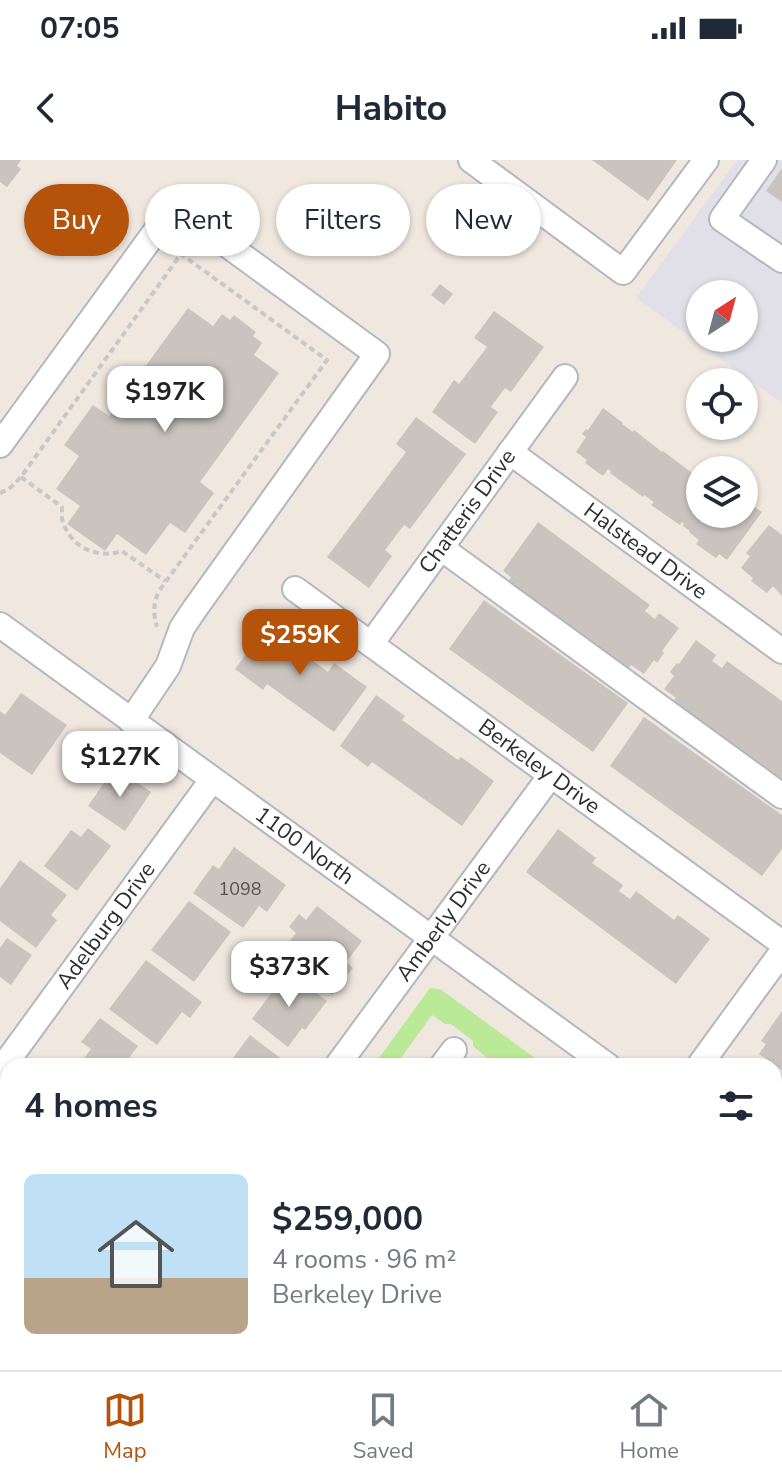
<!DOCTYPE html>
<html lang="en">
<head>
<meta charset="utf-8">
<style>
	body { margin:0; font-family:"Nunito Sans",sans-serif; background:#f2f2f3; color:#1f2937; height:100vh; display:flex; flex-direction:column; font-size:30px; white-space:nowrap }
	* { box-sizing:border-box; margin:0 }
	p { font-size:26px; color:#747a83 }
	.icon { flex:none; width:44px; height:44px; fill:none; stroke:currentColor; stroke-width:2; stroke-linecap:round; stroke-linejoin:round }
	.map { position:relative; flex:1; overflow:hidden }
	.sheet { position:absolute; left:0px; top:898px; width:782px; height:312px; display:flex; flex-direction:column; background:#fff; border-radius:24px 24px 0 0; box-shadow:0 2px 6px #0004 }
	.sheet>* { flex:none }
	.top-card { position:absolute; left:24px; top:24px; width:734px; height:72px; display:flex; gap:16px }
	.needle { width:52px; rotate:36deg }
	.fabs { position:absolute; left:686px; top:120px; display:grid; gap:16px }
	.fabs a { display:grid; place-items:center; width:72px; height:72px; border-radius:50%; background:#fff; box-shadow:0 2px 6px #0004; font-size:40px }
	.price { position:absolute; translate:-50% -68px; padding:0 18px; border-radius:16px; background:#fff; color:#222; font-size:26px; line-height:52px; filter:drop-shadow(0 2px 4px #0008) }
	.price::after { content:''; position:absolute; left:50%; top:48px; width:24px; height:18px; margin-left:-12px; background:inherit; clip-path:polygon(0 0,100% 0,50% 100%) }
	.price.active { background:#b45309; color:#fff }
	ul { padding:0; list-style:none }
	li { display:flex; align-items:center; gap:24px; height:200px; padding:0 24px }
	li+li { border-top:2px solid #e0e1e3 }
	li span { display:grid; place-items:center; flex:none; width:224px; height:160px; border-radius:12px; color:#555 }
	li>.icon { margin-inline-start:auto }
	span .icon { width:96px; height:96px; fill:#fffc; stroke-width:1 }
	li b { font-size:34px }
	h2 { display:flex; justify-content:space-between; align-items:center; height:96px; padding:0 24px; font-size:34px }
	.pill { padding:0 28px; border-radius:36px; background:#fff; box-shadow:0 2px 6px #0004; font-size:28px; line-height:72px }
	.pill.active { background:#b45309; color:#fff }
	.status { display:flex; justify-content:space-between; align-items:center; height:56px; padding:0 40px; background:#fff; direction:ltr }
	.status svg { height:22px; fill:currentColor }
	header { display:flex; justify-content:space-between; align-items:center; height:104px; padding:0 24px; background:#fff; font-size:36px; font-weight:700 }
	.tab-bar { display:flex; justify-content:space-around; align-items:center; height:112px; border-top:2px solid #e0e1e3; background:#fff; font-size:22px; color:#747a83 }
	.tab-bar a { display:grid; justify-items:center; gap:4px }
	.tab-bar .active { color:#b45309 }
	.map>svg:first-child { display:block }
</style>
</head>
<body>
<div class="status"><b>07:05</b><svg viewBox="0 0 49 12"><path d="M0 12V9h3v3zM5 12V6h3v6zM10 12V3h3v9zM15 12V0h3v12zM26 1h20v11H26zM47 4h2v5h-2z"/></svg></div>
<header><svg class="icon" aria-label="back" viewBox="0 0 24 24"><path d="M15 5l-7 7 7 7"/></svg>Habito<svg class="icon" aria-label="search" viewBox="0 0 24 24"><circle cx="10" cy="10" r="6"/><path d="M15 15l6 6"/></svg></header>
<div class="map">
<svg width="782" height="1210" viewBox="0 0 782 1210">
	<rect width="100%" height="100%" fill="#f0e7df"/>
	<path fill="#e1e0e8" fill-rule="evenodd" d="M737,0h45v243l-146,-105zM700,134h44v44h-44z"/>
	<g fill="#baea97">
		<polygon points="430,828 440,829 546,906 490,906 491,901 473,886 473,881 451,864 445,864 432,855 395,906 383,906 376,902"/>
		<polygon points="774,1043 782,1048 782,1142 774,1142"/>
	</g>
	<g fill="#cbc4be">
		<polygon points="0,0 21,0 17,6 21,9 7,27 0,22"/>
		<polygon points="592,0 677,0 648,41"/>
		<polygon points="782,8 782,42 766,31"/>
		<polygon points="440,124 453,134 444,145 431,135"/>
		<polygon points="188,148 213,166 222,154 230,160 234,155 256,172 253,176 262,183 254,195 279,213 200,322 214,333 185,373 170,363 146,395 117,374 105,391 67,364 80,346 56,329 79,296 64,285 93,245 109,256"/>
		<polygon points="494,151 544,187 511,232 505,228 491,247 498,252 475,284 432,252 454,220 459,224 487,187 474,178"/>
		<polygon points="603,248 623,263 622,264 633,272 634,270 662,292 663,291 700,319 700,354 744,354 744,339 762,352 727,400 719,394 716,398 696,384 699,380 689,372 690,371 683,366 684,364 682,362 680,365 664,354 651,345 654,342 644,335 643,337 610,313 611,311 608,309 603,316 585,303 587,300 576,292 586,277 582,274 586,269 588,270"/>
		<polygon points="416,257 466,294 410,369 404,365 385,390 392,396 369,428 327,397 406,292 396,284"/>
		<polygon points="538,362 650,445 645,451 655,459 659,453 679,468 662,491 664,493 657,503 654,500 644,514 631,505 629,508 508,421 511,417 503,411"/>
		<polygon points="769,365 782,375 782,436 773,426 767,433 751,421 753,418 741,408 750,396 746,393"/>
		<polygon points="484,440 628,543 593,592 449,489"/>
		<polygon points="272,459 300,479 294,487 328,512 334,503 367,527 334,572 267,524 263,530 235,509"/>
		<polygon points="696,480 716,495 712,501 722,508 727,501 782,541 782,620 673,541 676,538 664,529 674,516 670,512 677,503 679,504"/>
		<polygon points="21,533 67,565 32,615 0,593 0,551 5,555"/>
		<polygon points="376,535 405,556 402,560 458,600 461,597 494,621 462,666 372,602 368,607 340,586"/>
		<polygon points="644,557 782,655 782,689 762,716 610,606"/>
		<polygon points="115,607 151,632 125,671 88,646"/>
		<polygon points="88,668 111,686 77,731 44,706 71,670 81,677"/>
		<polygon points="558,669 596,698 592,703 623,725 619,731 630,739 636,731 674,760 678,755 710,779 676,824 526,712"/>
		<polygon points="234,687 286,725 267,752 259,746 243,768 193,733 213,705 219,709"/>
		<polygon points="20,700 67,735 51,755 57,760 36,788 0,761 0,728"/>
		<polygon points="189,741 231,772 194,822 151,790"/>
		<polygon points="317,746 362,781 346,802 353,808 332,835 279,795 296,773 289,767 299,754 306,760"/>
		<polygon points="7,778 32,795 11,825 0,817 0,788"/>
		<polygon points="146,800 202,842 190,858 182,852 157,885 109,849"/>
		<polygon points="288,811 327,841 305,870 302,868 288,887 252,859"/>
		<polygon points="782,851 782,910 759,894 766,884 761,881"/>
		<polygon points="100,858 138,886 123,906 78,906 91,889 81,882"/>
		<polygon points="250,875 283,900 279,906 227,906"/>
		<polygon points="8,983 8,1034 0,1029 0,1014 5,1007 0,1003 0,995"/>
		<polygon points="0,1047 8,1053 8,1075 0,1086"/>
		<polygon points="8,1171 8,1202 64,1202 58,1210 0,1210 0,1182"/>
		<polygon points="261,1202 293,1202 303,1210 254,1210"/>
		<polygon points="348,1202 383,1202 393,1210 342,1210"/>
		<polygon points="482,1202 505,1202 516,1210 482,1210 479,1207"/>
		<polygon points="614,1202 627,1202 638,1210 609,1210"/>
		<polygon points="686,1202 720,1202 714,1210 697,1210"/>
	</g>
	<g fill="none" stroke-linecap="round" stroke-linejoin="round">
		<defs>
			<g id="minor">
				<polyline points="471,0 623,112 706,0"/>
				<polyline points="764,0 722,59 782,100"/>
				<polyline points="0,285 174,46 377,194 194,450 182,468 168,506 131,561"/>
				<path id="s1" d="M510,292l272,199"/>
				<polyline points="441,388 782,636"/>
				<path id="s2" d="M295,429l487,354"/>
				<path id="s3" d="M0,465l608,441"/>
				<path id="s4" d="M371,484l194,-267"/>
				<path id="s5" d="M337,906l214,-291"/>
				<polyline points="442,906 454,890"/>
				<polyline points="699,906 782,792"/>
				<path id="s6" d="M0,911l212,-291"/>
				<polyline points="774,1000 782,1004"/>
				<polyline points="774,1192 782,1191"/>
				<polyline points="418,1202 429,1210"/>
				<polyline points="663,1202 674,1210"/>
				<polyline points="116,1210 122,1202"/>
				<polyline points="324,1210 330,1202"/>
				<polyline points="749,1210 756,1202"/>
			</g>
		</defs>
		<use href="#minor" stroke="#b3b7c2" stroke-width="28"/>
		<g stroke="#c8c8c8" stroke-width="4" stroke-dasharray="6 4" stroke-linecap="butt">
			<path d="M21,317l41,30c0,6 -1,12 2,18 9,24 36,34 58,26l43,30"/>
			<path d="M0,333l9,-4 12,-12 160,-223 146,106 -168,231c-6,13 -6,22 -2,36"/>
			<polyline points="482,906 483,906"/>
		</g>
		<use href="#minor" stroke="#fff" stroke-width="24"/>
	</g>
	<g text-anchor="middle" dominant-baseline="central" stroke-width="6" stroke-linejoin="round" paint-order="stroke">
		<g font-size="18" fill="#545351">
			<text x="240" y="729">1098</text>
		</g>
		<g font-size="22" fill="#2d2d2d" stroke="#fff">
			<text stroke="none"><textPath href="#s4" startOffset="164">Chatteris Drive</textPath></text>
			<text stroke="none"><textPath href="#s1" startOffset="168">Halstead Drive</textPath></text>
			<text stroke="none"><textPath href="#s2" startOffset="302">Berkeley Drive</textPath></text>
			<text stroke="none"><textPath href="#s3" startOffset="376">1100 North</textPath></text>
			<text stroke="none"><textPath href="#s5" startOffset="180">Amberly Drive</textPath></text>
			<text stroke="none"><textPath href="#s6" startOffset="180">Adelburg Drive</textPath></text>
		</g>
	</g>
</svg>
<div class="fabs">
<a><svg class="needle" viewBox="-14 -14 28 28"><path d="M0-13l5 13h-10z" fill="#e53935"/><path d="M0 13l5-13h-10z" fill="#747a83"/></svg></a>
<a><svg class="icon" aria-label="locate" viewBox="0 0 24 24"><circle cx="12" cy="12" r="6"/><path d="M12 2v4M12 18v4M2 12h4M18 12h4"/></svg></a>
<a><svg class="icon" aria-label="layers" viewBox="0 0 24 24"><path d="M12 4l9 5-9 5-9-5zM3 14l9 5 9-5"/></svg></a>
</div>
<b class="price" style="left:165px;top:274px">$197K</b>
<b class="price active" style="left:300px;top:517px">$259K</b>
<b class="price" style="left:120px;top:639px">$127K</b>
<b class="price" style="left:289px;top:849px">$373K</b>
<div class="top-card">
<a class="pill active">Buy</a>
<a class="pill">Rent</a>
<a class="pill">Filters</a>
<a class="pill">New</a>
</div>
<section class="sheet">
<h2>4 homes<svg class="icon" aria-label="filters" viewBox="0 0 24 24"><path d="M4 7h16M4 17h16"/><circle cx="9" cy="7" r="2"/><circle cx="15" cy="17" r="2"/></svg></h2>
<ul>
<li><span style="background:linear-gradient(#bfe0f5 65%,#b9a48a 0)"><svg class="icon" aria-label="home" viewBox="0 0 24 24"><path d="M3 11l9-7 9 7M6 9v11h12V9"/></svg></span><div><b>$259,000</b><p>4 rooms · 96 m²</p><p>Berkeley Drive</p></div></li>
</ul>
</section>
</div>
<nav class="tab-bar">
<a class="active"><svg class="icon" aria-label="map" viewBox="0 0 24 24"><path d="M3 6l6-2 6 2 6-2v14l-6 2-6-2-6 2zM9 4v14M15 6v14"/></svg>Map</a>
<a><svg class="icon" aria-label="saved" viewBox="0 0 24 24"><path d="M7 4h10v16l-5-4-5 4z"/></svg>Saved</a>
<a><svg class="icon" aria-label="home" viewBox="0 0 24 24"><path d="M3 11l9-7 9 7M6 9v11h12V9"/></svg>Home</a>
</nav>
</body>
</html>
